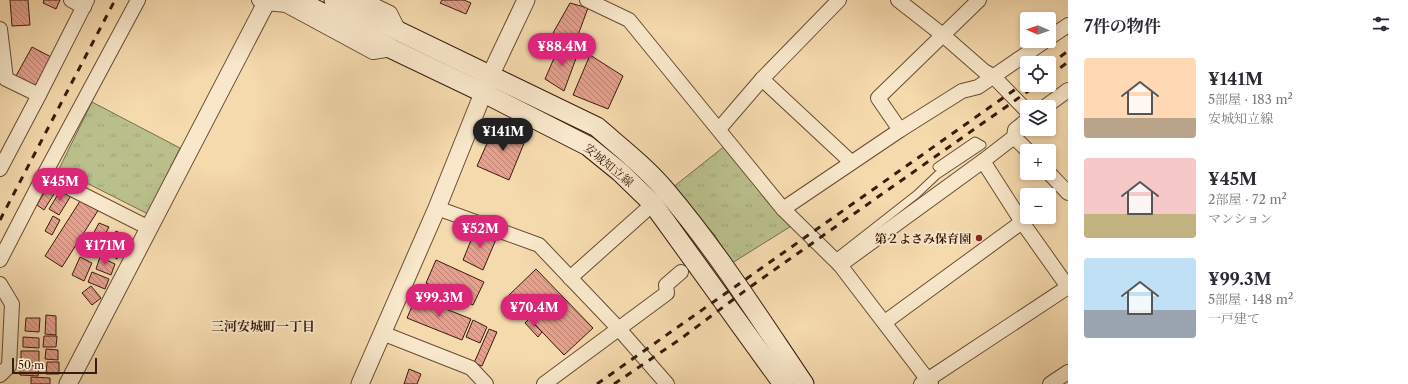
<!DOCTYPE html>
<html lang="ja">
<head>
<meta charset="utf-8">
<style>
	body { margin:0; font-family:"Libre Caslon Text","Noto Serif JP",serif; background:#f7f7f7; color:#2b2b33; height:100vh; display:flex; flex-direction:column; font-size:15px; white-space:nowrap }
	* { box-sizing:border-box; margin:0 }
	p { font-size:13px; color:#7c7c81 }
	.icon { flex:none; width:22px; height:22px; fill:none; stroke:currentColor; stroke-width:2; stroke-linecap:round; stroke-linejoin:round }
	.map { position:relative; flex:1; overflow:hidden }
	.details { display:flex; flex-direction:column; background:#fff; width:340px }
	.details>* { flex:none }
	.needle { width:26px; rotate:272deg }
	.buttons { position:absolute; left:1020px; top:12px; display:grid; gap:8px }
	.buttons a { display:grid; place-items:center; width:36px; height:36px; border-radius:4px; background:#fff; box-shadow:0 2px 6px #0003; font-size:20px }
	.scale { position:absolute; left:12px; bottom:10px; width:85px; box-sizing:border-box; padding-left:4px; border:2px solid #381c0d; border-top:0; font-size:11px; line-height:14px; white-space:nowrap; color:#381c0d; -webkit-text-stroke:3px #f8e7ca; paint-order:stroke }
	.price { position:absolute; translate:-50% -34px; padding:0 9px; border-radius:14px; background:#db2777; color:#fff; font-size:13px; line-height:26px; filter:drop-shadow(0 1px 2px #0008) }
	.price::after { content:''; position:absolute; left:50%; top:24px; width:12px; height:9px; margin-left:-6px; background:inherit; clip-path:polygon(0 0,100% 0,50% 100%) }
	.price.on { background:#222; color:#fff }
	ul { padding:0; list-style:none }
	li { display:flex; align-items:center; gap:12px; height:100px; padding:0 16px }
	li span { display:grid; place-items:center; flex:none; width:112px; height:80px; border-radius:4px; color:#555 }
	li>.icon { margin-inline-start:auto }
	span .icon { width:48px; height:48px; fill:#fffc; stroke-width:1 }
	li b { font-size:17px }
	h2 { display:flex; justify-content:space-between; align-items:center; height:48px; padding:0 16px; font-size:17px }
	main { display:flex; flex:1; min-height:0 }
	.map>svg:first-child { display:block }
</style>
</head>
<body>
<main>
<div class="map">
<svg width="1068" height="384" viewBox="0 0 1068 384">
	<defs>
		<pattern id="grass-tufts" width="24" height="20" patternUnits="userSpaceOnUse"><rect width="24" height="20" fill="#bac08c"/><path d="M3 7l-1-3M5 7V3M7 7l1-3M15 17l-1-3M17 17v-4M19 17l1-3" fill="none" stroke="#a1a478"/></pattern>
		<pattern id="building-back-hatch" width="6" height="6" patternUnits="userSpaceOnUse"><rect width="6" height="6" fill="#e6a08e"/><path d="M-1 5l2 2M0 0l6 6M5-1l2 2" fill="none" stroke="#bb8272"/></pattern>
	</defs>
	<rect width="100%" height="100%" fill="#f5daae"/>
	<filter id="stains"><feTurbulence type="fractalNoise" baseFrequency=".005" numOctaves="4"/><feColorMatrix values="0 0 0 0 .2 0 0 0 0 .09 0 0 0 0 .02 0 0 0 .5 -.17"/></filter>
	<radialGradient id="worn" r=".72"><stop offset=".6" stop-color="#630" stop-opacity="0"/><stop offset="1" stop-color="#630" stop-opacity=".3"/></radialGradient>
	<g fill="url(#grass-tufts)" stroke="#796e4c">
		<polygon points="92,102 180,148 148,214 59,169"/>
		<polygon points="726,145 793,225 732,263 714,234 672,188"/>
	</g>
	<g fill="url(#building-back-hatch)" stroke="#381c0d">
		<polygon points="10,0 28,0 30,25 12,26"/>
		<polygon points="44,0 60,0 56,9 43,3"/>
		<polygon points="442,0 464,0 471,3 466,14 440,3"/>
		<polygon points="570,3 588,8 575,43 553,33"/>
		<polygon points="561,42 578,53 564,91 545,79"/>
		<polygon points="32,47 53,58 37,87 16,76"/>
		<polygon points="590,55 623,76 608,109 573,95"/>
		<polygon points="509,126 527,136 509,180 477,166 493,130"/>
		<polygon points="49,184 57,189 44,210 37,205"/>
		<polygon points="62,188 72,194 59,215 49,209"/>
		<polygon points="82,198 99,209 62,267 45,256"/>
		<polygon points="53,216 60,220 52,235 45,231"/>
		<polygon points="99,223 109,227 101,242 91,238"/>
		<polygon points="476,228 497,237 483,270 463,260"/>
		<polygon points="116,231 128,237 117,259 105,252"/>
		<polygon points="88,240 100,246 95,258 82,252"/>
		<polygon points="80,257 92,263 84,281 72,275"/>
		<polygon points="100,257 115,264 111,275 96,269"/>
		<polygon points="436,260 484,282 473,305 426,283"/>
		<polygon points="536,269 593,328 564,355 508,296"/>
		<polygon points="92,272 109,279 105,289 88,282"/>
		<polygon points="91,286 101,298 92,305 82,293"/>
		<polygon points="416,297 471,319 462,340 407,318"/>
		<polygon points="46,315 56,316 56,335 45,334"/>
		<polygon points="26,318 40,318 39,332 25,331"/>
		<polygon points="529,319 542,332 538,337 525,323"/>
		<polygon points="473,320 487,327 480,343 466,337"/>
		<polygon points="489,329 497,332 482,366 474,363"/>
		<polygon points="44,336 57,336 56,347 43,347"/>
		<polygon points="23,337 39,338 39,348 23,347"/>
		<polygon points="46,349 58,350 58,360 45,359"/>
		<polygon points="21,351 39,351 39,363 21,362"/>
		<polygon points="47,362 59,362 59,374 46,374"/>
		<polygon points="20,365 39,366 38,376 20,375"/>
		<polygon points="409,369 421,374 417,384 404,384"/>
		<polygon points="31,377 50,378 50,384 31,384"/>
	</g>
	<g fill="none" stroke-linecap="round" stroke-linejoin="round">
		<defs>
			<polyline id="service" points="834,259 917,194 937,175 982,145 975,141 937,167"/>
			<g id="minor">
				<polyline points="71,0 84,7"/>
				<polyline points="259,0 266,3 286,5 373,52 392,49"/>
				<polyline points="363,0 390,13 400,33"/>
				<polyline points="587,0 629,20 783,209 840,265 931,384"/>
				<polyline points="898,0 944,36 984,71 993,76 1027,111"/>
				<polyline points="0,29 6,79 39,95"/>
				<polyline points="1049,38 1068,25"/>
				<polyline points="762,79 851,162"/>
				<polyline points="1045,107 1068,90"/>
				<polyline points="719,129 762,79 839,0"/>
				<polyline points="900,130 878,98 979,0"/>
				<polyline points="1014,137 1028,151"/>
				<polyline points="0,169 39,95 87,0"/>
				<polyline points="1049,173 1068,193"/>
				<polyline points="44,175 149,228"/>
				<polyline points="437,208 539,245 619,329 667,384"/>
				<polyline points="783,209 900,130 962,91 978,87 1045,41"/>
				<polyline points="0,260 44,175 138,0"/>
				<polyline points="840,265 983,161 1014,137 1015,130 1027,120"/>
				<polyline points="570,278 645,211"/>
				<polyline points="0,284 12,304 9,366 0,375"/>
				<polyline points="885,322 1022,222"/>
				<polyline points="382,333 471,368 486,384"/>
				<polyline points="544,384 667,293 666,285 681,272"/>
				<polyline points="921,384 1068,287 1022,222 983,161"/>
				<polyline points="1050,384 1068,372"/>
			</g>
			<g id="tertiary">
				<polyline points="68,384 266,3"/>
				<polyline points="360,384 437,208 490,76 526,0"/>
			</g>
			<g id="secondary">
				<polyline points="297,0 392,49 484,93 588,146 620,172 653,204 783,384"/>
				<path d="M334,0l263,127c23,20 49,40 69,64 51,60 94,128 138,193"/>
			</g>
		</defs>
		<use href="#service" stroke="#674c35" stroke-width="9"/>
		<use href="#minor" stroke="#674c35" stroke-width="16"/>
		<use href="#tertiary" stroke="#674c35" stroke-width="19"/>
		<use href="#secondary" stroke="#381c0d" stroke-width="21"/>
		<use href="#service" stroke="#f8e7ca" stroke-width="7"/>
		<use href="#minor" stroke="#f8e7ca" stroke-width="14"/>
		<use href="#tertiary" stroke="#f8e7ca" stroke-width="17"/>
		<use href="#secondary" stroke="#f8e7ca" stroke-width="19"/>
		<g stroke="#381c0d" stroke-width="3" stroke-dasharray="7 7" stroke-linecap="butt">
			<polyline points="1049,65 1068,51"/>
			<polyline points="1049,76 1068,62"/>
			<polyline points="0,220 115,0"/>
			<polyline points="597,384 1027,81"/>
			<polyline points="614,384 679,340 750,287 1037,85"/>
		</g>
	</g>
	<circle fill="#8f2418" stroke="#f8e7ca" stroke-width="1.5" cx="979" cy="238" r="4"/>
	<g text-anchor="middle" dominant-baseline="central" stroke-width="3.5" stroke-linejoin="round" paint-order="stroke">
		<g font-size="12" fill="#381c0d" stroke="#f8e7ca">
			<text transform="translate(609 165) rotate(40)">安城知立線</text>
		</g>
		<g font-size="12" font-weight="bold" fill="#381c0d" stroke="#f8e7ca" text-anchor="end">
			<text x="971" y="238">第２よさみ保育園</text>
		</g>
		<g font-size="13" font-weight="bold" fill="#381c0d" stroke="#f8e7ca">
			<text x="263" y="326">三河安城町一丁目</text>
		</g>
	</g>
	<rect width="100%" height="100%" filter="url(#stains)"/>
	<rect width="100%" height="100%" fill="url(#worn)"/>
</svg>
<div class="buttons">
<a><svg class="needle" viewBox="-14 -14 28 28"><path d="M0-13l5 13h-10z" fill="#e53935"/><path d="M0 13l5-13h-10z" fill="#7c7c81"/></svg></a>
<a><svg class="icon" aria-label="locate" viewBox="0 0 24 24"><circle cx="12" cy="12" r="6"/><path d="M12 2v4M12 18v4M2 12h4M18 12h4"/></svg></a>
<a><svg class="icon" aria-label="layers" viewBox="0 0 24 24"><path d="M12 4l9 5-9 5-9-5zM3 14l9 5 9-5"/></svg></a>
<a>+</a>
<a>−</a>
</div>
<div class="scale">50 m</div>
<b class="price" style="left:562px;top:67px">¥88.4M</b>
<b class="price on" style="left:503px;top:152px">¥141M</b>
<b class="price" style="left:60px;top:202px">¥45M</b>
<b class="price" style="left:480px;top:249px">¥52M</b>
<b class="price" style="left:105px;top:266px">¥171M</b>
<b class="price" style="left:439px;top:318px">¥99.3M</b>
<b class="price" style="left:534px;top:328px">¥70.4M</b>
</div>
<section class="details">
<h2>7件の物件<svg class="icon" aria-label="filters" viewBox="0 0 24 24"><path d="M4 7h16M4 17h16"/><circle cx="9" cy="7" r="2"/><circle cx="15" cy="17" r="2"/></svg></h2>
<ul>
<li><span style="background:linear-gradient(#ffd9b3 75%,#b9a48a 0)"><svg class="icon" aria-label="home" viewBox="0 0 24 24"><path d="M3 11l9-7 9 7M6 9v11h12V9"/></svg></span><div><b>¥141M</b><p>5部屋 · 183 m²</p><p>安城知立線</p></div></li>
<li><span style="background:linear-gradient(#f6c9c9 70%,#c2b280 0)"><svg class="icon" aria-label="home" viewBox="0 0 24 24"><path d="M3 11l9-7 9 7M6 9v11h12V9"/></svg></span><div><b>¥45M</b><p>2部屋 · 72 m²</p><p>マンション</p></div></li>
<li><span style="background:linear-gradient(#bfe0f5 65%,#9aa5b1 0)"><svg class="icon" aria-label="home" viewBox="0 0 24 24"><path d="M3 11l9-7 9 7M6 9v11h12V9"/></svg></span><div><b>¥99.3M</b><p>5部屋 · 148 m²</p><p>一戸建て</p></div></li>
</ul>
</section>
</main>
</body>
</html>
